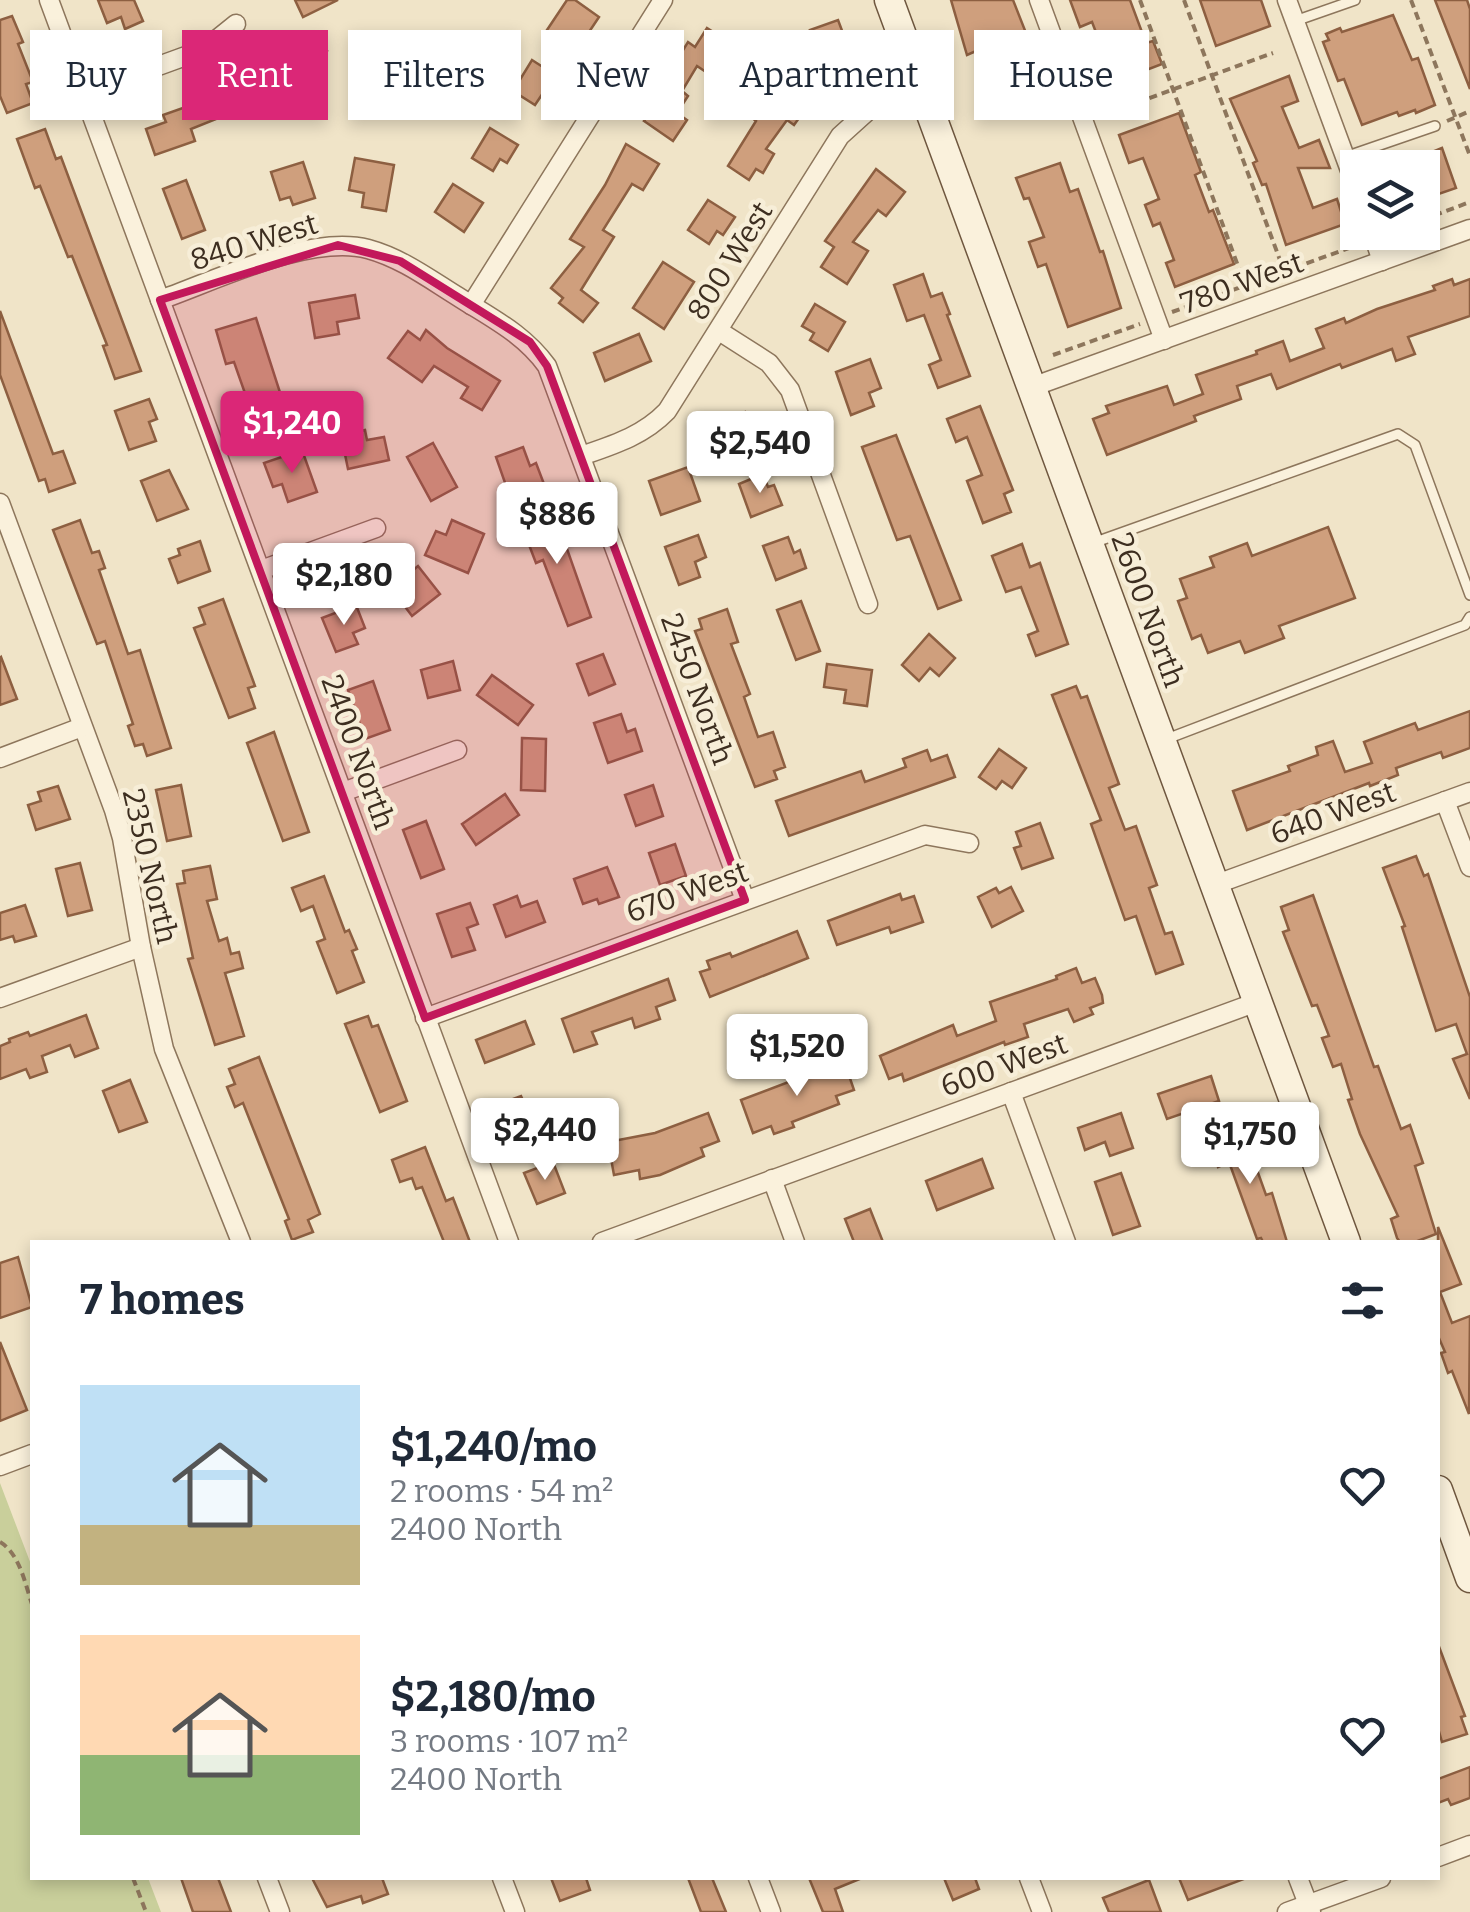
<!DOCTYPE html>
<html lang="en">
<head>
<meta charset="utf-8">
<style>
	body { margin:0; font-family:Bitter,serif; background:#f6f6f7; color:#1f2937; height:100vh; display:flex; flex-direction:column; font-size:38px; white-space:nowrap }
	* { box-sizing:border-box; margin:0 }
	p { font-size:32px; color:#747a83 }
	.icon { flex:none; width:55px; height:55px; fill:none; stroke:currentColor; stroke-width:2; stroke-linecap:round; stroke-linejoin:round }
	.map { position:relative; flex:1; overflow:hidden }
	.sheet { position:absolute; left:30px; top:1240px; width:1410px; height:640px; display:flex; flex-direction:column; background:#fff; border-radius:0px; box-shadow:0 5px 15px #0003 }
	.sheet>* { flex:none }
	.guide { position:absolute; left:30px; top:30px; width:1410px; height:90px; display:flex; gap:20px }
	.tools { position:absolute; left:1340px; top:150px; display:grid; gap:20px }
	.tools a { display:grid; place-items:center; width:100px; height:100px; border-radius:0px; background:#fff; box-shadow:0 5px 15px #0003; font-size:50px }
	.price { position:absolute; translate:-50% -85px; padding:0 22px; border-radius:10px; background:#fff; color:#222; font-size:32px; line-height:65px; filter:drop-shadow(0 2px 5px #0008) }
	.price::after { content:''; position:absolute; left:50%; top:60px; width:30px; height:22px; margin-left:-15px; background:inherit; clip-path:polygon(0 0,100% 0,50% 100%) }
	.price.current { background:#db2777; color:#fff }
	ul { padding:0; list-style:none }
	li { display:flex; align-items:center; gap:30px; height:250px; padding:0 50px }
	li span { display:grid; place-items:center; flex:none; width:280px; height:200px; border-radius:0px; color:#555 }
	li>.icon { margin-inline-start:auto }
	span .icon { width:120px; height:120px; fill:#fffc; stroke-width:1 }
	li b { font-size:42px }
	h2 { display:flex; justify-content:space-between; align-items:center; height:120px; padding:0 50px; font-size:42px }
	.pill { padding:0 35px; border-radius:0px; background:#fff; box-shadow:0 5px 15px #0003; font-size:35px; line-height:90px }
	.pill.current { background:#db2777; color:#fff }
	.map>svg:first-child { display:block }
</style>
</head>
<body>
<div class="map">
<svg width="1470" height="1912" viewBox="0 0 1470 1912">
	<rect width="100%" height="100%" fill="#f0e4c8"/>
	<polygon fill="#c9cf9b" points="0,1483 32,1567 32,1878 148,1878 161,1912 0,1912"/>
	<g fill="#cf9f7d" stroke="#8d5f41" stroke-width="2.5">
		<polygon points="98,0 134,0 143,21 125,29 121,17 107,23"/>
		<polygon points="295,0 338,0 303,17"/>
		<polygon points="567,0 575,0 599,17 575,53 545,33"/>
		<polygon points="951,0 1013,0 1026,33 1021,35 1034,73 1041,70 1051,96 997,116 976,51 967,55"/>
		<polygon points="1070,0 1130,0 1146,43 1153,41 1162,64 1102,87 1093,63 1106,58 1092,22 1080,27"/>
		<polygon points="1200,0 1261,0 1270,26 1216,46"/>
		<polygon points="1435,0 1467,0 1470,9 1470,89"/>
		<polygon points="1393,15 1412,60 1418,58 1435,105 1416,113 1415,110 1399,116 1397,112 1362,125 1344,79 1338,81 1323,42 1329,40 1326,34 1340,28 1342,32"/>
		<polygon points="12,16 23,42 18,44 33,82 26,84 33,103 7,113 0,96 0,20"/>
		<polygon points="838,20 855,65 827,76 810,30"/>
		<polygon points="707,28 732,44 712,76 697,66 682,91 688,96 677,113 687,120 673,141 644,121 681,67 675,63 688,42 695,47"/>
		<polygon points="298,37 327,51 313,83 289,73 295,60 289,57"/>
		<polygon points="532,60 560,78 548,96 543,93 535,105 513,91"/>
		<polygon points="1289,76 1298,101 1282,107 1299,148 1319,140 1330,168 1298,168 1313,208 1337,199 1345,224 1286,245 1266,184 1262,185 1253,163 1257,161 1230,99"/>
		<polygon points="247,79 256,103 191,129 195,141 155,155 146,129 166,122 163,115 200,102 199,99"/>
		<polygon points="777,80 809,104 794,125 787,120 766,149 774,154 763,173 756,169 749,180 728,166 756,121 751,117"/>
		<polygon points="1179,113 1201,172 1195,175 1209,212 1213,210 1234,264 1175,287 1166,263 1174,260 1160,223 1153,226 1145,205 1159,199 1143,158 1129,163 1119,135"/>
		<polygon points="490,128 518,145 507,163 500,159 493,171 472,158"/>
		<polygon points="45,129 56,159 61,157 141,371 115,379 103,346 107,345 72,256 68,257 40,186 35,188 17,139"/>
		<polygon points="626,144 659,164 643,190 632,184 603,230 614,237 581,290 598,303 583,322 559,303 563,298 551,288 584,247 570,239 605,185"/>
		<polygon points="1442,148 1456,188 1427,198 1422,184 1422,169 1426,168 1393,168"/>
		<polygon points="355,158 394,165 386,211 362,207 364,193 349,190"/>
		<polygon points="303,162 315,198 293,205 290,197 280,200 271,172"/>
		<polygon points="1060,163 1070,192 1078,189 1100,252 1103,251 1121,308 1068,327 1046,264 1038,267 1029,242 1044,237 1029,198 1024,199 1016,178"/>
		<polygon points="876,169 905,192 886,216 878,210 853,242 868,251 847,284 821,267 834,247 825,241"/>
		<polygon points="186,180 205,230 182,239 163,189"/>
		<polygon points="453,184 483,203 464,232 435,212"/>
		<polygon points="708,200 735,217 723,235 717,231 709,244 688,230"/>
		<polygon points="663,262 694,282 664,329 633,308"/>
		<polygon points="923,274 931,297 942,293 950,314 947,315 970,376 938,388 929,365 941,360 924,315 907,321 894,285"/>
		<polygon points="1452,279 1454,285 1470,279 1470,316 1408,337 1415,354 1396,361 1392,349 1342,368 1340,364 1277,389 1271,374 1237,386 1241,399 1194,416 1196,421 1107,455 1093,419 1109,413 1106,406 1167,386 1174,405 1203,394 1196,375 1257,354 1256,351 1283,341 1290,361 1324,348 1316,329 1344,318 1346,323 1377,309 1435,290 1433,286"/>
		<polygon points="355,295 359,318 337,322 339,334 315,338 309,303"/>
		<polygon points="815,304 845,322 828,351 810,340 814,333 802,326"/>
		<polygon points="0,311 53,454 63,451 75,483 49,492 45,479 39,481 0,375"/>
		<polygon points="256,318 285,408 254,419 234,362 226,364 216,330"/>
		<polygon points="426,330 447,348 500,381 482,410 461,398 468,387 434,366 422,382 388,358 408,331 420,340"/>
		<polygon points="639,334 651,361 605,381 594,353"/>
		<polygon points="870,359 881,388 869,393 874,406 851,415 836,372"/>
		<polygon points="149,399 157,419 149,422 156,441 129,450 115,411"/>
		<polygon points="980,406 1013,490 1004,494 1011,512 983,523 967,481 982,475 967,437 956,442 947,419"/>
		<polygon points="745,412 757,447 730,456 718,421"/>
		<polygon points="365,430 367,440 384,437 389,460 348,469 341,435"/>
		<polygon points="896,435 961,600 938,609 910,536 897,540 862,447"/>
		<polygon points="433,443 457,487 431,501 407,457"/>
		<polygon points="523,447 530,466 536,463 544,484 510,497 496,457"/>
		<polygon points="302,450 317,492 288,502 282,484 273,487 264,463"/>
		<polygon points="688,467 700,501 661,515 649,481"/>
		<polygon points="169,470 188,509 157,521 141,481"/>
		<polygon points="763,474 768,487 774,485 782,505 751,517 739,484"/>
		<polygon points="547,514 554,532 560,529 591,617 568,626 543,560 536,563 521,524"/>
		<polygon points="80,520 92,553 99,551 105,568 99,570 128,654 140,650 171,748 147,756 143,744 135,746 128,726 133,724 105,641 97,644 53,530"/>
		<polygon points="452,520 484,534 468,573 425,555 436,531 446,535"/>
		<polygon points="1328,527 1355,598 1279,626 1284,638 1245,653 1240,641 1208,653 1201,635 1192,639 1178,601 1187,598 1180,579 1214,567 1210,557 1247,543 1252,556"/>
		<polygon points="698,535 706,557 695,562 700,577 679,585 665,547"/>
		<polygon points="788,537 794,553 800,550 806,568 776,580 763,546"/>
		<polygon points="200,541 210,571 178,583 169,559 180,555 178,549"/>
		<polygon points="1022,544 1030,567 1040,563 1068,644 1036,656 1028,635 1038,631 1021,587 1006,592 992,556"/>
		<polygon points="418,566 440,594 412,616 397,596 406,588 400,581"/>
		<polygon points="223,599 255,686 248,688 255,708 229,718 194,628 205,624 199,608"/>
		<polygon points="801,601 820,651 796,660 777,610"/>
		<polygon points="356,605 365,628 353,633 358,644 336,652 322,618"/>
		<polygon points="727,609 738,642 731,644 750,694 744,697 758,737 773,732 785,767 774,771 777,779 755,787 695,631 702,629 699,619"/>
		<polygon points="929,634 955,658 939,676 930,668 919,681 902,665"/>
		<polygon points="603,654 615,684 589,695 577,664"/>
		<polygon points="1,657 17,699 0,705 0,658"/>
		<polygon points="453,661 460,690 428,698 421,670"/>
		<polygon points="827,664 872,670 867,706 844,703 846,690 824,687"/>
		<polygon points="492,675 533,705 518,725 477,695"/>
		<polygon points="373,681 390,730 365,739 348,690"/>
		<polygon points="1076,686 1081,698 1087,696 1119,784 1109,788 1125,830 1136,826 1157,885 1149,888 1165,934 1172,932 1183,964 1156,974 1136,916 1125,920 1091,824 1101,820 1052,695"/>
		<polygon points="1470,711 1470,748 1443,758 1441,752 1396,768 1398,775 1370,786 1369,783 1247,830 1233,791 1290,771 1288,766 1318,755 1316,747 1333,741 1345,772 1372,763 1364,742 1415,723 1418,730"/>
		<polygon points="621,714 627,732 635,729 642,751 608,763 594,723"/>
		<polygon points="274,732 309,832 283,841 247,743"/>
		<polygon points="522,738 546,739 545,791 521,790"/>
		<polygon points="999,749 1026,768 1012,788 1002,781 996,789 979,777"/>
		<polygon points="927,750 931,761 947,755 955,777 789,836 776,801 861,771 865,782 906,767 903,759"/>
		<polygon points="181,785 191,836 167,841 156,790"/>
		<polygon points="653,785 663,816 636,826 625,795"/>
		<polygon points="58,786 70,819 36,830 28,805 41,801 38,792"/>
		<polygon points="505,794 519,815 476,845 462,824"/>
		<polygon points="426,821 444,869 421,878 403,830"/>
		<polygon points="1040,823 1053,858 1022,869 1014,848 1021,846 1016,832"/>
		<polygon points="675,844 686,876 660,885 649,853"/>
		<polygon points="1416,856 1424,876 1428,874 1470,997 1470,1099 1453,1059 1467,1054 1456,1024 1436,1031 1402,927 1405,926 1383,868"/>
		<polygon points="80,863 92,910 68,916 56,869"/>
		<polygon points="210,866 217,899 207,901 219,941 227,938 231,954 239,952 243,968 225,973 244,1036 215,1045 188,959 193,958 177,884 185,883 183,871"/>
		<polygon points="607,867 619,897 599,904 597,899 583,904 574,879"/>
		<polygon points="324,876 345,932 349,930 357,949 352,951 364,982 337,993 317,942 325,939 313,906 301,911 292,888"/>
		<polygon points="1011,887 1023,911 992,927 978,897 996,888 999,893"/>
		<polygon points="900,894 902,900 914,896 923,922 891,933 889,927 837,945 828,921"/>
		<polygon points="1313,895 1374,1067 1378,1066 1401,1129 1410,1125 1423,1163 1415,1166 1436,1234 1415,1242 1400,1242 1397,1238 1391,1219 1398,1216 1360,1134 1348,1100 1352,1099 1341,1064 1333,1067 1322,1038 1329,1036 1317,1005 1312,1006 1283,932 1289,930 1281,907"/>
		<polygon points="517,896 521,907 537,901 545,922 506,937 494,905"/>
		<polygon points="470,903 478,924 467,928 475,950 452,957 437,914"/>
		<polygon points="25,905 36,936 15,942 13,936 0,940 0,913"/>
		<polygon points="797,931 808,958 710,997 700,972 710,969 707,961 730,953 732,957"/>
		<polygon points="1076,968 1082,983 1095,978 1102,995 1103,1003 1090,1008 1093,1014 1074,1022 1068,1009 1024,1024 1028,1037 1005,1045 1004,1042 904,1081 902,1074 889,1079 880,1056 953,1025 957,1036 996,1021 990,1002 1057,979 1056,976"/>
		<polygon points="668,979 675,1000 656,1007 660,1019 635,1028 632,1018 592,1032 597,1044 574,1052 562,1019"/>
		<polygon points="86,1015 98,1048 75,1057 70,1045 42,1056 47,1072 30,1078 26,1069 0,1079 0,1046 10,1042 9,1039 28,1032 30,1036"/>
		<polygon points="368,1016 372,1027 378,1025 407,1101 380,1112 345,1024"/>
		<polygon points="525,1021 534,1044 485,1063 476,1040"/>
		<polygon points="259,1057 320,1214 308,1220 313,1232 292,1240 285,1221 289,1219 243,1103 235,1107 227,1087 235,1084 229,1069"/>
		<polygon points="844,1061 854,1090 836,1096 839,1104 792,1122 794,1127 774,1134 771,1126 753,1133 741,1100"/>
		<polygon points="1211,1076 1219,1101 1167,1119 1158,1094"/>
		<polygon points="130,1080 147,1122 119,1132 103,1091"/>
		<polygon points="521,1096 526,1107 537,1103 546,1126 512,1139 499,1104"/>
		<polygon points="708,1113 719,1141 701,1148 704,1156 660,1175 640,1179 639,1170 614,1175 608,1142 655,1133"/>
		<polygon points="1121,1113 1133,1148 1110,1156 1105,1142 1085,1150 1078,1128"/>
		<polygon points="1243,1131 1266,1195 1272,1193 1287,1242 1263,1242 1261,1238 1257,1239 1229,1162 1218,1167 1209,1144"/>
		<polygon points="425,1147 446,1201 453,1198 470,1242 444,1242 422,1187 416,1189 412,1178 400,1182 392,1160"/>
		<polygon points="982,1159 993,1188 937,1210 926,1181"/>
		<polygon points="553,1162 565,1193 537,1204 524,1173"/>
		<polygon points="1121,1173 1140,1226 1113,1235 1095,1182"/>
		<polygon points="870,1209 883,1242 854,1242 845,1219"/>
		<polygon points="1438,1227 1461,1284 1440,1292 1452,1323 1470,1316 1469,1414 1452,1371 1448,1373 1441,1353 1445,1352 1438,1336"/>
		<polygon points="18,1257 32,1307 0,1318 0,1263"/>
		<polygon points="0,1342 27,1410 0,1421"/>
		<polygon points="1438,1644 1465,1716 1461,1717 1467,1734 1442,1742 1438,1728"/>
		<polygon points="1470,1767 1470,1798 1451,1805 1448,1799 1438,1803 1438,1779"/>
		<polygon points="181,1878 218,1878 231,1912 193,1912"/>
		<polygon points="312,1878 382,1878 388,1894 363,1903 361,1896 327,1907"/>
		<polygon points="551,1878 586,1878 590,1890 560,1901"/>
		<polygon points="688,1878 712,1878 726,1912 701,1912"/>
		<polygon points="809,1878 862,1878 835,1889 843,1912 823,1912"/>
		<polygon points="944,1878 975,1878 979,1889 953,1900"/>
		<polygon points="1179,1878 1244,1878 1244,1879 1188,1900"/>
		<polygon points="1149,1880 1161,1912 1109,1912 1103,1898"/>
	</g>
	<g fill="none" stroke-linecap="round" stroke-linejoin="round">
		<defs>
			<g id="lane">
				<polyline points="1295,21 1355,0"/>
				<polyline points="1345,157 1435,126"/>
				<polyline points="1093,543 1398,434 1415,445 1470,595"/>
				<polyline points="1164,740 1465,625 1470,617"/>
			</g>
			<g id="street">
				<polyline points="49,0 509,1242"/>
				<polyline points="1039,0 1164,340"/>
				<polyline points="1287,0 1358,192"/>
				<polyline points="84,93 205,49 236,24"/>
				<polyline points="1372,232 1382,261"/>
				<path d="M160,300c57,-20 149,-66 208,-51 33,9 60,29 89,47 34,22 66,37 90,70l198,534"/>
				<polyline points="471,305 663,0"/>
				<polyline points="719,331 769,363 790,390 868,604"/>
				<polyline points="1032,387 1470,229"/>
				<path d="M581,456c32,-11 62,-20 86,-45l173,-275 31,-28 50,-20"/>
				<polyline points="0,503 114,810 122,838 141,947 164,1049 241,1242"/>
				<polyline points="261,570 376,528"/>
				<polyline points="0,758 82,727"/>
				<polyline points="343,792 457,750"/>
				<polyline points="1445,801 1470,867"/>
				<polyline points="1214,885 1470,792"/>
				<polyline points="0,998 141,947"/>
				<polyline points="425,1018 925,835 969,843"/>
				<polyline points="1011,1092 1066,1242"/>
				<polyline points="772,1179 795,1242"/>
				<polyline points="602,1242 1257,1002"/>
				<polyline points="0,1466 32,1454"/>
				<polyline points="1438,1857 1470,1845"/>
				<polyline points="267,1878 280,1912"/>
				<polyline points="502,1878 515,1912"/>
				<polyline points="758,1878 771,1912"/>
				<polyline points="1029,1878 1042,1912"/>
				<polyline points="1298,1878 1311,1912"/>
				<polyline points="1287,1912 1381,1878"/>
			</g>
			<g id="secondary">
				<polyline points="889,0 1346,1242"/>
				<polyline points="1438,1490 1470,1578"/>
			</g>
		</defs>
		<use href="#lane" stroke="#8d765c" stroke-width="12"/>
		<use href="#street" stroke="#8d765c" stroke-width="21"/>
		<use href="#secondary" stroke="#6f573f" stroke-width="31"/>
		<g stroke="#8d765c" stroke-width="4" stroke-dasharray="8 5" stroke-linecap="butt">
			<polyline points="1140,0 1245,285"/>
			<polyline points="1184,0 1284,271"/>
			<polyline points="1411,0 1470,156"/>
			<polyline points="1125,107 1273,53"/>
			<polyline points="1447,121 1470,111"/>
			<polyline points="1422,220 1470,202"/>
			<polyline points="1172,312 1360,244"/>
			<polyline points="1053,355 1140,324"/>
			<path d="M0,1542c20,12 25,42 32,62"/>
			<polyline points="133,1878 146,1912"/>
		</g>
		<use href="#lane" stroke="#faf1dc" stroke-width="9"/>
		<use href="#street" stroke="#faf1dc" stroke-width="18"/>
		<use href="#secondary" stroke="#faf1dc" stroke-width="28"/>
	</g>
	<path fill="#c2185b" fill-opacity="0.2" stroke="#c2185b" stroke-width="8" stroke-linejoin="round" d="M338,245l62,16 130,81 17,24 198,534 -320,118 -265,-718z"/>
	<g text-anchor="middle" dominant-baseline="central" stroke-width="9" stroke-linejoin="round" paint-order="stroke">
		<g font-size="30" fill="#3d2e20" stroke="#f7eed8">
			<text transform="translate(254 242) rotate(-17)">840 West</text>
			<text transform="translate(730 261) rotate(-58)">800 West</text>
			<text transform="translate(1242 283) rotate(-20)">780 West</text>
			<text transform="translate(1148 610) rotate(70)">2600 North</text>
			<text transform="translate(697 689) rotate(70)">2450 North</text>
			<text transform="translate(358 752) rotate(70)">2400 North</text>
			<text transform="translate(1333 813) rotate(-20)">640 West</text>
			<text transform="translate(150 866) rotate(77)">2350 North</text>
			<text transform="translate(687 892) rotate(-20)">670 West</text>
			<text transform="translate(1004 1065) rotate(-20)">600 West</text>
		</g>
	</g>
</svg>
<div class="tools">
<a><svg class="icon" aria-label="layers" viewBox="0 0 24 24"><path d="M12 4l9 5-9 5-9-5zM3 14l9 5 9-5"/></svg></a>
</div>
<b class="price current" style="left:292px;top:476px">$1,240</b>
<b class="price" style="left:760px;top:496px">$2,540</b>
<b class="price" style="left:557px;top:567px">$886</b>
<b class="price" style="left:344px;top:628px">$2,180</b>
<b class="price" style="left:797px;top:1099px">$1,520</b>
<b class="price" style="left:545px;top:1183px">$2,440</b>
<b class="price" style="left:1250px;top:1187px">$1,750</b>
<div class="guide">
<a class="pill">Buy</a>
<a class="pill current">Rent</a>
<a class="pill">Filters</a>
<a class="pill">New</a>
<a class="pill">Apartment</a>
<a class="pill">House</a>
</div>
<section class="sheet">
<h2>7 homes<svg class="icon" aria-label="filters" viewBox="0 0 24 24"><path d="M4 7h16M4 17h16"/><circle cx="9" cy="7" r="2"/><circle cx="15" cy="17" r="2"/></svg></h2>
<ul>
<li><span style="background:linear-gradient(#bfe0f5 70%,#c2b280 0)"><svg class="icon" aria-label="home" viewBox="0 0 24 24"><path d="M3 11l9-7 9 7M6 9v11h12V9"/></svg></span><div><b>$1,240/mo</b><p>2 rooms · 54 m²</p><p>2400 North</p></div><svg class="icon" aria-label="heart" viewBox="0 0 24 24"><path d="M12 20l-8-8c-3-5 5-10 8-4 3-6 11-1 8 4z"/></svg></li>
<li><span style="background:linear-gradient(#ffd9b3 60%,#8fb573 0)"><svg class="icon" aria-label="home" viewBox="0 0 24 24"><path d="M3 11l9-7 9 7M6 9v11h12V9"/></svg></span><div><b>$2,180/mo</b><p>3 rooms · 107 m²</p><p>2400 North</p></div><svg class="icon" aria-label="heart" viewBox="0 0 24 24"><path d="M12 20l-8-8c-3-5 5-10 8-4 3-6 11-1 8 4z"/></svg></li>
</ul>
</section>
</div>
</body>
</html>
